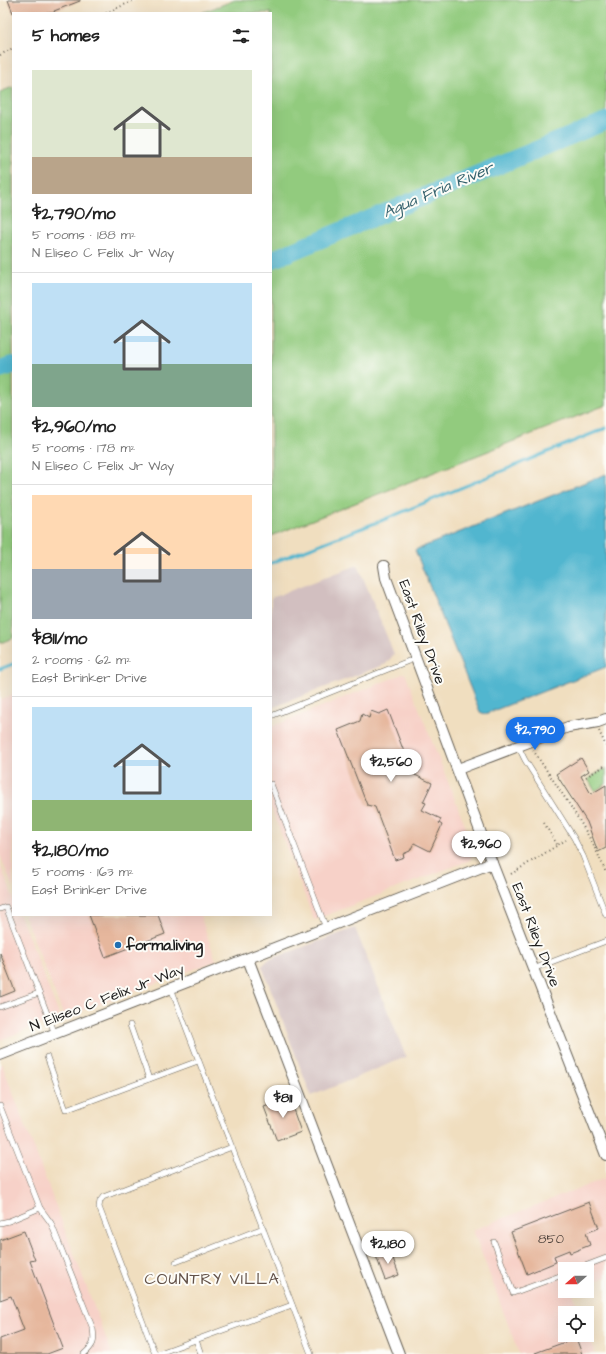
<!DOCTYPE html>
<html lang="en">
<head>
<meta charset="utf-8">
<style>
	body { margin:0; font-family:"Architects Daughter",sans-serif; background:#f6f6f6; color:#222; height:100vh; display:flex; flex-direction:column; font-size:15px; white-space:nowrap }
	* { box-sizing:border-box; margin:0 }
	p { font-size:13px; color:#767676 }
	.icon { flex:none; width:22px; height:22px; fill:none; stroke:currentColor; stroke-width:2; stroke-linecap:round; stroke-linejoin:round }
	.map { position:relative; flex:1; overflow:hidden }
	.sheet { position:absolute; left:12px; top:12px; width:260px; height:904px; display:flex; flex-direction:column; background:#fff; border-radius:0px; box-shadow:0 4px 16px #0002 }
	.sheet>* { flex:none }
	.needle { width:26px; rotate:249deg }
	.buttons { position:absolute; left:558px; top:1262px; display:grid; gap:8px }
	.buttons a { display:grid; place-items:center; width:36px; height:36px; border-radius:0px; background:#fff; box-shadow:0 4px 16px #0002; font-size:20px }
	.price { position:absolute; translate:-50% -34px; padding:0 9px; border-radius:14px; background:#fff; color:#222; font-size:13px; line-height:26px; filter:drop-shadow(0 1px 2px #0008) }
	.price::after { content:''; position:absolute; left:50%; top:24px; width:12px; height:9px; margin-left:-6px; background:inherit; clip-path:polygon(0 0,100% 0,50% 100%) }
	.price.selected { background:#1a73e8; color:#fff }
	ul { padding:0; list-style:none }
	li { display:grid; align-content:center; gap:8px; height:212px; padding:0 20px }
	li+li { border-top:1px solid #e0e0e0 }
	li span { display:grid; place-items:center; height:124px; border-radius:0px; color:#555 }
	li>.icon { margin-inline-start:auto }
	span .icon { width:72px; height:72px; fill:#fffc; stroke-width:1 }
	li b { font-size:17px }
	h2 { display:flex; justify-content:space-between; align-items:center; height:48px; padding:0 20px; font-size:17px }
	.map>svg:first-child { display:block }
</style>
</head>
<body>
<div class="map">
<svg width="606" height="1354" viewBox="0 0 606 1354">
	<rect width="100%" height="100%" fill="#fdfcf7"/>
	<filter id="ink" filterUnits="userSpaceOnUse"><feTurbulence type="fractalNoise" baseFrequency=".025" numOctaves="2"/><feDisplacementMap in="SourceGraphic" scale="8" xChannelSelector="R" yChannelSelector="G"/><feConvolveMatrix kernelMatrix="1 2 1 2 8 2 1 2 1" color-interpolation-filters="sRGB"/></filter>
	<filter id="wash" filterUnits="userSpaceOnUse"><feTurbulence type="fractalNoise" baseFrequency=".012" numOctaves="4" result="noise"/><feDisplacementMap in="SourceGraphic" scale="16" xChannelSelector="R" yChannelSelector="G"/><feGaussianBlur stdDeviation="0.9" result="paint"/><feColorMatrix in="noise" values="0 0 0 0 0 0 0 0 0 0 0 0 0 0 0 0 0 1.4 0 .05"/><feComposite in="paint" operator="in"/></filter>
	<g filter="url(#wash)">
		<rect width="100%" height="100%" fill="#f0debf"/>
		<g fill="#f7d1c8">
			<polygon points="405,673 474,848 470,860 314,920 271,807 271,727"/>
			<polygon points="13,695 13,888 0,855 0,700"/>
			<polygon points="0,864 13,897 13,915 20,915 60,1017 0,1040"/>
			<polygon points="24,915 200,915 216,961 64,1017"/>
			<polygon points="2,1064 112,1354 0,1354 0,1065"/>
			<polygon points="606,1178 606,1277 587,1284 587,1269 565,1269 565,1291 572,1291 580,1313 565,1313 565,1335 587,1335 587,1331 595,1354 519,1354 473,1230"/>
		</g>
		<g fill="#d2bfc0">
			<polygon points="358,565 394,654 386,664 271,708 271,598"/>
			<polygon points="355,928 406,1057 311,1096 262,966 268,960"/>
		</g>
		<g fill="#92cb7e" stroke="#57744d">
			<polygon points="235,0 606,0 606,405 271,536 271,13 201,13"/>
			<polygon points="13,87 13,638 0,643 0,92"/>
			<polygon points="606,768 606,784 595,791 588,779"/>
		</g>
		<polygon fill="#51b6cf" stroke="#366976" points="606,474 606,667 485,714 480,712 415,550"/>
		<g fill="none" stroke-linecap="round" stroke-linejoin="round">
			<g stroke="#51b6cf" stroke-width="3">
				<polyline points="271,563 383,520 606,428"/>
				<polyline points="0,669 13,664"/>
			</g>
			<g stroke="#51b6cf" stroke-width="18">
				<polyline points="271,260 606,121"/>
				<polyline points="0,369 13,365"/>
			</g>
		</g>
		<g id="blocks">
			<g fill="#e6b79d">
				<polygon points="8,0 80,0 80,1 54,11 55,13 13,13"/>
				<polygon points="388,710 406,757 416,753 420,765 415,775 432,783 423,802 426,803 422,810 441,819 439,823 442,825 430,851 414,843 410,851 403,854 404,857 395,860 375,807 367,805 338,730 360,721 362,714 369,718 371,711 379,714"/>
				<polygon points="581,758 589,771 581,776 591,794 606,785 606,848 598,852 587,822 556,774"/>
				<polygon points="89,915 158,915 165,934 105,957"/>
				<polygon points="0,953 15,991 0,997"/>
				<polygon points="289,1098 301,1132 277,1141 264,1107"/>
				<polygon points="589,1202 599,1228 586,1233 590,1245 570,1253 569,1250 554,1256 556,1262 527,1274 511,1232"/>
				<polygon points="24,1231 35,1260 30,1261 63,1348 47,1354 0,1354 0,1339 24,1330 11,1296 0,1300 0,1240"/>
				<polygon points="390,1250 399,1275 385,1280 376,1256"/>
				<polygon points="576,1338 582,1354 535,1354 535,1353"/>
			</g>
		</g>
	</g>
	<g filter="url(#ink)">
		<use href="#blocks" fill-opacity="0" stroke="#666055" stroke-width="1"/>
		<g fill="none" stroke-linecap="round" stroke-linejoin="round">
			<defs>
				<g id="lane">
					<polyline points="271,716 416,658"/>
					<polyline points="518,746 525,760 574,838 583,856 606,915"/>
					<polyline points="271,784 326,928"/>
					<polyline points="0,909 6,907 55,1034"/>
					<polyline points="533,969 606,941"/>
					<polyline points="171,988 311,1354"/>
					<polyline points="0,1007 39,993"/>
					<polyline points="130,1025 149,1079"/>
					<polyline points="47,1057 66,1110 198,1061"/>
					<path d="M0,1106l40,102 11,15 42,106c2,13 1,16 -9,25"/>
					<polyline points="0,1223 9,1221 40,1208"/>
					<polyline points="494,1242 513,1293 565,1274"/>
					<polyline points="176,1262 263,1228"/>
					<polyline points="577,1269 606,1258"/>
					<polyline points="196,1340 201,1354"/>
					<polyline points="155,1354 99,1207 100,1201 103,1197 232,1147"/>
					<polyline points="157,1354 292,1305"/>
				</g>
				<g id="street">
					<polyline points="384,566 386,578 492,863 606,1155"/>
					<polyline points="458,769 568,727 598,722 606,719"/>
					<polyline points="248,959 399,1354"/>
					<polyline points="0,1055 492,863"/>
				</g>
			</defs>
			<use href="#lane" stroke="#666055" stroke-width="6"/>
			<use href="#street" stroke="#666055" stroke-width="12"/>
			<g stroke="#666055" stroke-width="2" stroke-dasharray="1 3" stroke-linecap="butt">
				<polyline points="106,13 135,0"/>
				<polyline points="0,55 13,48"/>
				<polyline points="599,731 606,746"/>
				<path d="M533,750c26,40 56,79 73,123"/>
				<polyline points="586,777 606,765"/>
				<polyline points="544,823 558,846"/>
				<polyline points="511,874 566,840"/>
			</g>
			<use href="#lane" stroke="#fff" stroke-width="5"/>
			<use href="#street" stroke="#fff" stroke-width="10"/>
		</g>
	</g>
	<circle fill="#1f6fb2" stroke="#fdfcf7" stroke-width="1.5" cx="118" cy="945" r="4"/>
	<g text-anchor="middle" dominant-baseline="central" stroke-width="4" stroke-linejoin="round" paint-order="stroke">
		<g font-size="13" fill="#4e433c">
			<text x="551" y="1239">850</text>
		</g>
		<g font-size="15" fill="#1c1c1c" stroke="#fdfcf7">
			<text transform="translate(422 632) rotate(70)">East Riley Drive</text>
			<text transform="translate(536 935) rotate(69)">East Riley Drive</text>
			<text transform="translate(107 998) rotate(-21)">N Eliseo C Felix Jr Way</text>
		</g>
		<g font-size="15" font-weight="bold" fill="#1c1c1c" stroke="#fdfcf7" text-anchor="start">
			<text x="126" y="945">forma.living</text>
		</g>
		<g font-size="16" font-style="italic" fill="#34616d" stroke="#fdfcf7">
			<text transform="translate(438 190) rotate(-23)">Agua Fria River</text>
		</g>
		<g font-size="16" letter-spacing="1" fill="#635249" stroke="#fdfcf7">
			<text x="212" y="1279">COUNTRY VILLA</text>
		</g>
	</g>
</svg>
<div class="buttons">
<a><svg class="needle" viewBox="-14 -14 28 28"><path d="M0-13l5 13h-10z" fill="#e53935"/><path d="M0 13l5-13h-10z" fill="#767676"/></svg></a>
<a><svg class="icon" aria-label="locate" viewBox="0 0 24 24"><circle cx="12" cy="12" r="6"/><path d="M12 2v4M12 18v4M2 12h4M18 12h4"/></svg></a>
</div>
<b class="price selected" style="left:535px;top:751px">$2,790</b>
<b class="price" style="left:391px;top:783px">$2,560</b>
<b class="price" style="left:481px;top:865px">$2,960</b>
<b class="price" style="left:283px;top:1119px">$811</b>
<b class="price" style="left:388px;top:1265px">$2,180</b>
<section class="sheet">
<h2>5 homes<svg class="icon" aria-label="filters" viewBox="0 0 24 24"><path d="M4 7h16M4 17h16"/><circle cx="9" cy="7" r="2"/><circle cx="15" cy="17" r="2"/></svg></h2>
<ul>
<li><span style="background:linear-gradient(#dfe7d0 70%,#b9a48a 0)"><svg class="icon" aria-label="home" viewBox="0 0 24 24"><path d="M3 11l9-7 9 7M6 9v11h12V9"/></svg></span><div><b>$2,790/mo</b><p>5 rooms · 188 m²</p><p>N Eliseo C Felix Jr Way</p></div></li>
<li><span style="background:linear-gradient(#bfe0f5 65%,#7fa58c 0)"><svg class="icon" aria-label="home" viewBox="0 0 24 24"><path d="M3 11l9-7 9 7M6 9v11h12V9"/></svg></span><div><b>$2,960/mo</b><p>5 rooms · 178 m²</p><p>N Eliseo C Felix Jr Way</p></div></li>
<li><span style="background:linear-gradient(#ffd9b3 60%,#9aa5b1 0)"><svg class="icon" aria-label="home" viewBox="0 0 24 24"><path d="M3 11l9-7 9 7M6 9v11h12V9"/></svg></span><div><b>$811/mo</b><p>2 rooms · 62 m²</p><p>East Brinker Drive</p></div></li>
<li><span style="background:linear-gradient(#bfe0f5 75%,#8fb573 0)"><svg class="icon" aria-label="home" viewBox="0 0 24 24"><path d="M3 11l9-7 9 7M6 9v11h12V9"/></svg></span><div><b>$2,180/mo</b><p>5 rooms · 163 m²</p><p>East Brinker Drive</p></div></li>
</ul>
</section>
</div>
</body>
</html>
